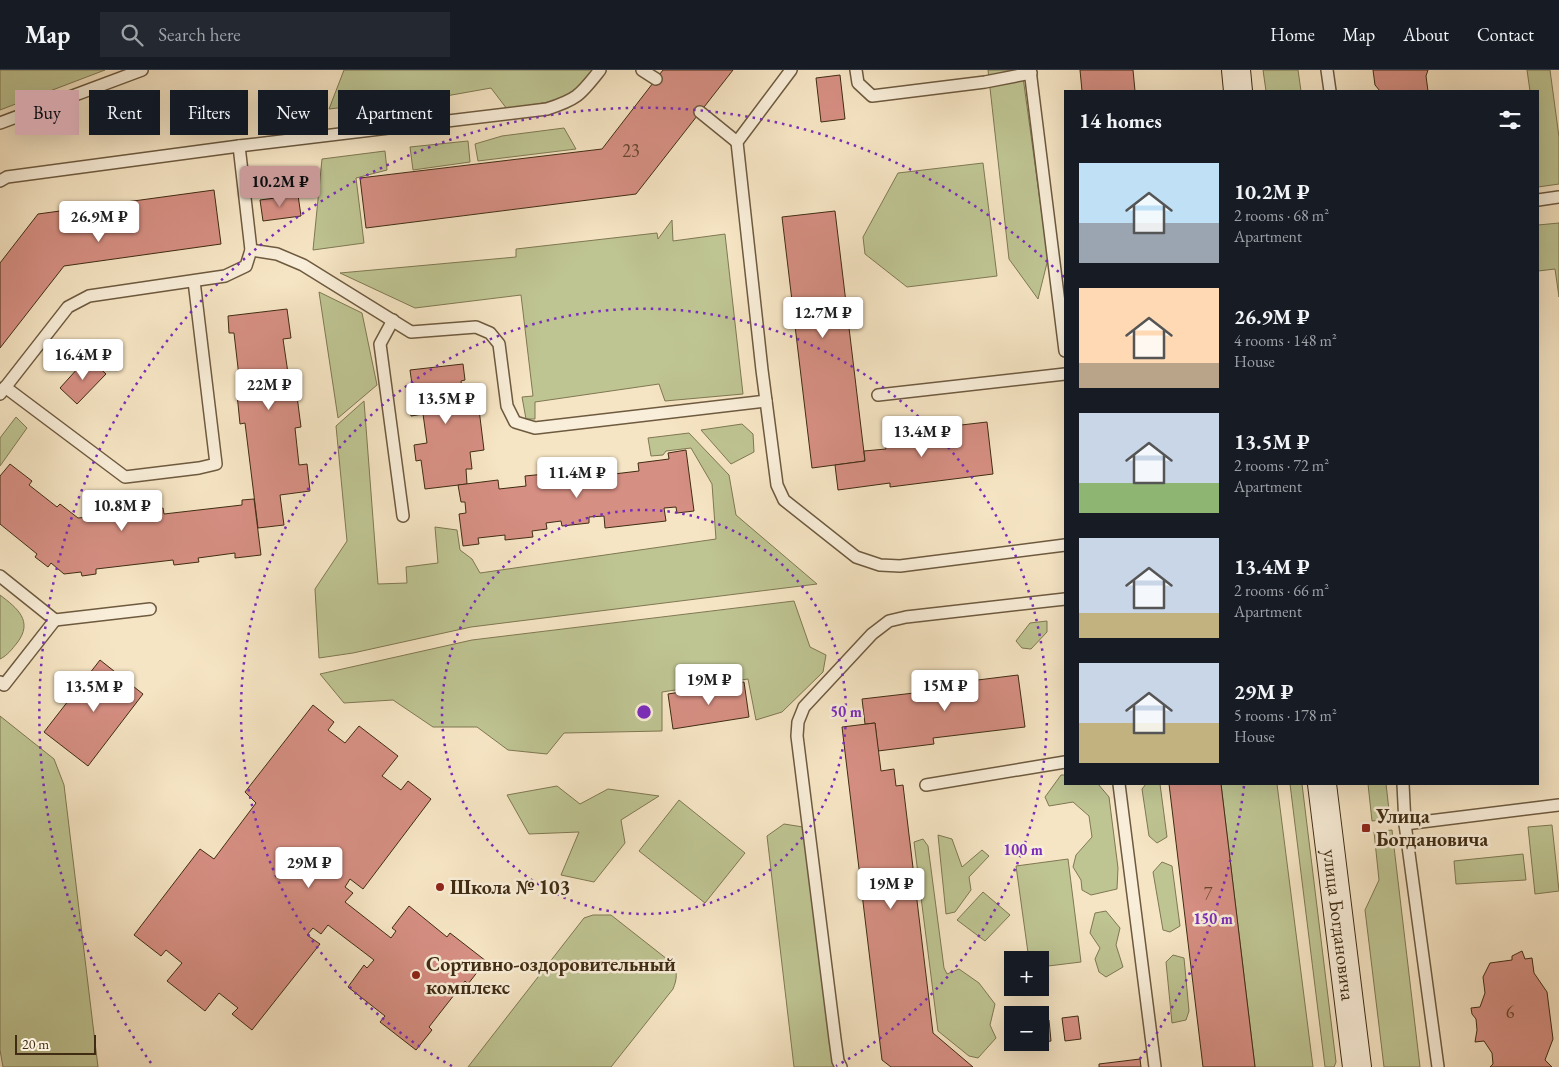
<!DOCTYPE html>
<html lang="en">
<head>
<meta charset="utf-8">
<style>
	body { margin:0; font-family:"EB Garamond",serif; background:#242831; color:#f1f3f6; height:100vh; display:flex; flex-direction:column; font-size:19px; white-space:nowrap }
	* { box-sizing:border-box; margin:0 }
	p { font-size:16px; color:#9ea1a6 }
	.icon { flex:none; width:28px; height:28px; fill:none; stroke:currentColor; stroke-width:2; stroke-linecap:round; stroke-linejoin:round }
	.map { position:relative; flex:1; overflow:hidden }
	.sheet { position:absolute; left:1064px; top:20px; width:475px; height:695px; display:flex; flex-direction:column; background:#171b24; border-radius:0px; box-shadow:0 5px 20px #0002 }
	.sheet>* { flex:none }
	.hud { position:absolute; left:15px; top:20px; width:475px; height:45px; display:flex; gap:10px }
	.fabs { position:absolute; left:1004px; top:881px; display:grid; gap:10px }
	.fabs a { display:grid; place-items:center; width:45px; height:45px; border-radius:0px; background:#171b24; box-shadow:0 5px 20px #0002; font-size:25px }
	.scale { position:absolute; left:15px; bottom:12px; width:81px; box-sizing:border-box; padding-left:5px; border:2px solid #402c13; border-top:0; font-size:14px; line-height:18px; white-space:nowrap; color:#402c13; -webkit-text-stroke:4px #f9eed9; paint-order:stroke }
	.price { position:absolute; translate:-50% -42px; padding:0 11px; border-radius:5px; background:#fff; color:#222; font-size:16px; line-height:32px; filter:drop-shadow(0 1px 2px #0008) }
	.price::after { content:''; position:absolute; left:50%; top:30px; width:15px; height:11px; margin-left:-8px; background:inherit; clip-path:polygon(0 0,100% 0,50% 100%) }
	.price.active { background:#c59692; color:#111 }
	ul { padding:0; list-style:none }
	li { display:flex; align-items:center; gap:15px; height:125px; padding:0 15px }
	li span { display:grid; place-items:center; flex:none; width:140px; height:100px; border-radius:0px; color:#555 }
	li>.icon { margin-inline-start:auto }
	span .icon { width:60px; height:60px; fill:#fffc; stroke-width:1 }
	li b { font-size:21px }
	h2 { display:flex; justify-content:space-between; align-items:center; height:60px; padding:0 15px; font-size:21px }
	.pill { padding:0 18px; border-radius:0px; background:#171b24; box-shadow:0 5px 20px #0002; font-size:18px; line-height:45px }
	.pill.active { background:#c59692; color:#111 }
	header { display:flex; align-items:center; gap:30px; box-sizing:border-box; height:70px; padding:0 25px; background:#171b24; border-bottom:1px solid #363941 }
	header strong { font-size:24px }
	nav { display:flex; gap:28px; margin-inline-start:auto; font-size:18px }
	.search { width:350px; height:45px; background:#242831; display:flex; align-items:center; gap:12px; box-sizing:border-box; padding:0 18px; border-radius:0px; color:#9ea1a6; font-size:19px }
	.map>svg:first-child { display:block }
</style>
</head>
<body>
<header>
<strong>Map</strong>
<div class="search"><svg class="icon" aria-label="search" viewBox="0 0 24 24"><circle cx="10" cy="10" r="6"/><path d="M15 15l6 6"/></svg>Search here</div>
<nav><a>Home</a><a>Map</a><a>About</a><a>Contact</a></nav>
</header>
<div class="map">
<svg width="1559" height="997" viewBox="0 0 1559 997">
	<rect width="100%" height="100%" fill="#f6e5c4"/>
	<filter id="stains"><feTurbulence type="fractalNoise" baseFrequency=".004" numOctaves="4"/><feColorMatrix values="0 0 0 0 .2 0 0 0 0 .09 0 0 0 0 .02 0 0 0 .5 -.17"/></filter>
	<radialGradient id="worn" r=".72"><stop offset=".6" stop-color="#630" stop-opacity="0"/><stop offset="1" stop-color="#630" stop-opacity=".3"/></radialGradient>
	<g fill="#bec492" stroke="#7f7852">
		<polygon points="0,0 105,0 0,40"/>
		<polygon points="344,0 596,0 583,17 561,30 507,39 491,18 446,26 329,39"/>
		<polygon points="988,0 1022,0 1048,189 1038,229 1009,189"/>
		<polygon points="1263,0 1298,0 1301,21 1266,21"/>
		<polygon points="1527,0 1550,0 1559,67 1559,114 1538,117 1538,21 1530,21"/>
		<polygon points="564,58 576,79 478,91 475,74 502,66"/>
		<polygon points="468,71 470,92 413,100 410,77"/>
		<polygon points="385,81 387,100 356,108 364,173 313,180 322,89"/>
		<polygon points="983,93 997,206 907,217 865,184 863,167 898,103"/>
		<polygon points="672,150 673,171 725,164 743,324 665,331 659,314 535,332 535,349 526,349 522,327 533,326 521,225 415,238 340,203 516,187 516,179 657,163 658,169"/>
		<polygon points="1559,153 1559,227 1555,199 1538,201 1538,155"/>
		<polygon points="319,222 362,243 377,315 338,348"/>
		<polygon points="364,331 378,514 407,513 406,497 438,493 435,457 457,460 460,480 472,489 480,503 716,469 712,414 691,378 666,381 663,385 651,386 648,368 689,363 729,405 736,445 817,514 471,557 353,583 319,588 315,519 347,471 336,356"/>
		<polygon points="16,347 27,358 0,396 0,368"/>
		<polygon points="742,354 753,364 754,382 731,394 701,360"/>
		<path d="M0,525c17,13 34,26 17,48 -5,6 -9,12 -17,16z"/>
		<polygon points="794,531 810,577 826,585 823,602 782,642 756,650 748,609 662,622 662,661 564,663 547,684 508,680 477,657 433,657 393,630 344,633 320,604 472,570"/>
		<polygon points="1047,551 1047,562 1031,579 1022,578 1016,571 1030,553"/>
		<polygon points="0,646 54,689 64,715 98,997 3,997 0,980"/>
		<polygon points="1061,705 1065,705 1065,714 1098,714 1109,727 1118,798 1117,819 1091,825 1082,820 1081,810 1073,797 1076,785 1092,767 1089,746 1073,732 1049,736 1045,727"/>
		<polygon points="1146,714 1160,714 1167,767 1157,773 1149,766 1142,719"/>
		<polygon points="1221,714 1277,714 1313,997 1255,997"/>
		<polygon points="1290,714 1302,714 1336,992 1334,997 1325,997"/>
		<polygon points="1368,714 1386,714 1390,749 1372,751"/>
		<polygon points="557,716 580,734 608,719 659,726 621,750 625,773 594,812 561,805 579,762 529,764 507,725"/>
		<polygon points="679,730 745,783 705,833 639,781"/>
		<polygon points="784,754 803,757 835,997 794,997 767,766"/>
		<polygon points="1552,755 1559,821 1535,824 1528,757"/>
		<polygon points="1392,760 1420,997 1384,997 1365,840 1379,810 1374,762"/>
		<polygon points="938,765 952,769 962,797 982,780 989,786 969,807 971,820 955,842 946,844"/>
		<polygon points="923,769 928,776 944,898 947,904 959,899 979,913 995,934 990,955 996,968 978,988 969,986 938,961 914,772"/>
		<polygon points="1523,784 1526,810 1456,814 1454,791"/>
		<polygon points="1068,789 1081,892 1040,897 1040,890 1029,890 1016,796"/>
		<polygon points="1162,792 1172,796 1180,856 1170,862 1163,860 1153,802"/>
		<polygon points="983,822 1010,845 985,871 957,850"/>
		<polygon points="1106,841 1120,858 1116,875 1123,897 1106,907 1099,902 1095,889 1100,878 1090,863 1095,843"/>
		<path d="M593,845h18l61,48c6,9 5,16 1,26l-62,78h-143l116,-149z"/>
		<polygon points="1173,885 1184,888 1189,941 1186,950 1172,953 1166,892"/>
	</g>
	<g fill="#d68f83" stroke="#402c13">
		<polygon points="663,0 733,0 636,124 366,158 360,108 602,79"/>
		<polygon points="1080,0 1133,0 1135,21 1082,21"/>
		<polygon points="1373,0 1428,0 1426,6 1428,21 1380,21 1375,15"/>
		<polygon points="840,5 845,49 821,52 816,8"/>
		<polygon points="214,120 221,174 64,196 0,278 0,193 38,144"/>
		<polygon points="298,125 301,146 263,151 260,130"/>
		<polygon points="835,141 865,391 812,398 782,147"/>
		<polygon points="287,239 291,268 283,269 288,303 294,303 301,357 295,358 299,395 307,394 310,421 280,425 284,455 258,458 245,353 240,354 237,324 241,324 234,263 229,263 228,246"/>
		<polygon points="88,287 106,304 77,334 60,318"/>
		<polygon points="463,294 465,310 461,311 463,325 477,323 484,380 470,382 472,399 466,399 467,414 425,419 421,390 416,391 414,375 427,373 423,344 411,346 409,329 414,329 410,300"/>
		<polygon points="987,352 993,404 890,417 890,413 838,420 835,395 865,391 864,381 886,379 884,364"/>
		<polygon points="686,380 694,441 677,443 676,437 664,438 666,451 605,458 604,446 589,447 589,453 562,456 561,451 546,453 547,459 532,461 533,467 505,470 505,465 478,468 479,474 463,476 459,444 466,443 465,432 461,432 458,415 498,410 499,419 526,416 525,406 555,403 554,397 583,393 584,399 613,396 614,404 639,401 638,393 669,389 668,383"/>
		<polygon points="10,394 32,411 29,415 57,437 60,434 78,448 102,446 103,451 137,447 137,441 163,438 164,444 242,435 242,430 254,429 261,485 235,488 235,483 198,488 199,492 174,495 173,490 96,499 96,504 82,506 81,502 64,504 51,493 48,497 35,487 37,484 0,454 0,406"/>
		<polygon points="100,590 143,624 88,696 44,662"/>
		<polygon points="1018,605 1025,657 933,668 934,674 878,681 875,653 865,654 862,629 914,623 913,618"/>
		<polygon points="744,612 749,647 673,659 668,624"/>
		<polygon points="313,635 334,652 328,660 345,673 359,656 398,686 382,706 401,720 408,711 431,729 363,819 350,809 345,817 353,823 345,832 391,868 396,861 392,858 409,836 447,867 450,863 486,891 468,914 465,911 429,957 432,960 416,980 380,952 385,946 348,917 364,895 367,898 374,890 328,855 321,864 313,858 307,865 320,874 252,960 232,944 238,938 219,923 205,941 167,911 182,893 166,880 161,886 134,865 200,779 214,789 256,733 245,722"/>
		<polygon points="875,653 881,701 894,699 896,716 903,715 933,963 973,997 891,997 882,990 842,657"/>
		<polygon points="1169,714 1221,714 1255,997 1203,997"/>
		<polygon points="1522,881 1525,889 1532,888 1534,903 1547,922 1553,969 1545,990 1552,997 1490,997 1493,994 1492,983 1484,971 1475,972 1477,960 1476,949 1472,944 1471,938 1480,937 1485,923 1483,907 1490,893 1512,890 1512,886"/>
		<polygon points="1078,946 1081,969 1065,971 1062,948"/>
		<polygon points="1049,950 1051,971 1037,973 1040,972 1040,952"/>
		<polygon points="1140,989 1141,997 1099,997 1099,994"/>
	</g>
	<g fill="none" stroke-linecap="round" stroke-linejoin="round">
		<defs>
			<g id="lane">
				<polyline points="642,0 656,9"/>
				<polyline points="791,0 737,72 762,300 777,415 784,430 856,487 880,495 900,496 1065,475"/>
				<polyline points="856,0 858,13 872,26 985,12 1031,3"/>
				<polyline points="1030,0 1065,281"/>
				<polyline points="1327,0 1330,21"/>
				<polyline points="700,42 737,72"/>
				<polyline points="0,53 142,0"/>
				<path d="M0,111l7,-4 232,-31 308,-37c31,-10 33,-14 53,-39"/>
				<polyline points="1538,130 1559,127"/>
				<polyline points="251,180 277,184 303,195 411,262 476,257 490,263 499,274 507,336 515,352 535,358 766,331"/>
				<polyline points="393,250 380,274 403,446"/>
				<polyline points="5,317 125,407 199,398 216,394 194,211"/>
				<polyline points="0,324 68,237 89,226 225,206 246,196 251,180 239,76"/>
				<polyline points="878,325 1065,304"/>
				<polyline points="0,506 55,550 4,615 0,612"/>
				<polyline points="55,550 150,539"/>
				<polyline points="1119,714 1155,997"/>
				<polyline points="1403,714 1405,754 1559,735"/>
				<polyline points="926,715 1065,692"/>
				<polyline points="1405,754 1438,997"/>
				<polyline points="841,997 838,991 835,969 797,666 798,652 804,637 872,564 889,551 906,547 1065,529"/>
			</g>
			<g id="secondary">
				<polyline points="1236,0 1238,21"/>
				<path id="s1" d="M1322,714l35,283"/>
			</g>
		</defs>
		<use href="#lane" stroke="#6e5a3f" stroke-width="14"/>
		<use href="#secondary" stroke="#402c13" stroke-width="30"/>
		<use href="#lane" stroke="#f9eed9" stroke-width="11"/>
		<use href="#secondary" stroke="#f9eed9" stroke-width="28"/>
	</g>
	<g fill="none" stroke="#7b2cbf" stroke-width="2.5" stroke-dasharray="2.5 5">
		<circle cx="644" cy="642" r="202"/>
		<path d="M452 996A403 403 0 1 1 836 996"/>
		<path d="M1244 716A605 605 0 0 1 1137 993M151 993A605 605 0 0 1 1064 207"/>
	</g>
	<g fill="#8f2418" stroke="#f9eed9" stroke-width="2">
		<rect x="1361" y="753" width="10" height="10" rx="2.5"/>
		<circle cx="440" cy="817" r="5"/>
		<circle cx="416" cy="905" r="5"/>
	</g>
	<g text-anchor="middle" dominant-baseline="central" stroke-width="5" stroke-linejoin="round" paint-order="stroke">
		<g font-size="18" fill="#66452f">
			<text x="631" y="80">23</text>
			<text x="1208" y="823">7</text>
			<text x="1510" y="941">6</text>
		</g>
		<g font-size="20" font-weight="bold" fill="#402c13" stroke="#f9eed9" text-anchor="start">
			<text x="1376" y="746">Улица<tspan x="1376" dy="23">Богдановича</tspan></text>
			<text x="450" y="817">Школа № 103</text>
			<text x="426" y="894">Сортивно-оздоровительный<tspan x="426" dy="23">комплекс</tspan></text>
		</g>
		<g font-size="20" fill="#402c13" stroke="#f9eed9">
			<text stroke="none"><textPath href="#s1" startOffset="142">улица Богдановича</textPath></text>
		</g>
	</g>
	<circle cx="644" cy="642" r="8" fill="#7b2cbf" stroke="#f9eed9" stroke-width="2.5"/>
	<g font-size="15" text-anchor="middle" font-weight="bold" fill="#7b2cbf" stroke="#f9eed9" stroke-width="5" stroke-linejoin="round" paint-order="stroke">
		<text x="846" y="647">50 m</text>
		<text x="1023" y="785">100 m</text>
		<text x="1213" y="854">150 m</text>
	</g>
	<rect width="100%" height="100%" filter="url(#stains)"/>
	<rect width="100%" height="100%" fill="url(#worn)"/>
</svg>
<div class="fabs">
<a>+</a>
<a>−</a>
</div>
<div class="scale">20 m</div>
<b class="price active" style="left:280px;top:138px">10.2M ₽</b>
<b class="price" style="left:99px;top:173px">26.9M ₽</b>
<b class="price" style="left:823px;top:269px">12.7M ₽</b>
<b class="price" style="left:83px;top:311px">16.4M ₽</b>
<b class="price" style="left:269px;top:341px">22M ₽</b>
<b class="price" style="left:446px;top:355px">13.5M ₽</b>
<b class="price" style="left:922px;top:388px">13.4M ₽</b>
<b class="price" style="left:577px;top:429px">11.4M ₽</b>
<b class="price" style="left:122px;top:462px">10.8M ₽</b>
<b class="price" style="left:709px;top:636px">19M ₽</b>
<b class="price" style="left:945px;top:642px">15M ₽</b>
<b class="price" style="left:94px;top:643px">13.5M ₽</b>
<b class="price" style="left:309px;top:819px">29M ₽</b>
<b class="price" style="left:891px;top:840px">19M ₽</b>
<div class="hud">
<a class="pill active">Buy</a>
<a class="pill">Rent</a>
<a class="pill">Filters</a>
<a class="pill">New</a>
<a class="pill">Apartment</a>
</div>
<section class="sheet">
<h2>14 homes<svg class="icon" aria-label="filters" viewBox="0 0 24 24"><path d="M4 7h16M4 17h16"/><circle cx="9" cy="7" r="2"/><circle cx="15" cy="17" r="2"/></svg></h2>
<ul>
<li><span style="background:linear-gradient(#bfe0f5 60%,#9aa5b1 0)"><svg class="icon" aria-label="home" viewBox="0 0 24 24"><path d="M3 11l9-7 9 7M6 9v11h12V9"/></svg></span><div><b>10.2M ₽</b><p>2 rooms · 68 m²</p><p>Apartment</p></div></li>
<li><span style="background:linear-gradient(#ffd9b3 75%,#b9a48a 0)"><svg class="icon" aria-label="home" viewBox="0 0 24 24"><path d="M3 11l9-7 9 7M6 9v11h12V9"/></svg></span><div><b>26.9M ₽</b><p>4 rooms · 148 m²</p><p>House</p></div></li>
<li><span style="background:linear-gradient(#c9d6e8 70%,#8fb573 0)"><svg class="icon" aria-label="home" viewBox="0 0 24 24"><path d="M3 11l9-7 9 7M6 9v11h12V9"/></svg></span><div><b>13.5M ₽</b><p>2 rooms · 72 m²</p><p>Apartment</p></div></li>
<li><span style="background:linear-gradient(#c9d6e8 75%,#c2b280 0)"><svg class="icon" aria-label="home" viewBox="0 0 24 24"><path d="M3 11l9-7 9 7M6 9v11h12V9"/></svg></span><div><b>13.4M ₽</b><p>2 rooms · 66 m²</p><p>Apartment</p></div></li>
<li><span style="background:linear-gradient(#c9d6e8 60%,#c2b280 0)"><svg class="icon" aria-label="home" viewBox="0 0 24 24"><path d="M3 11l9-7 9 7M6 9v11h12V9"/></svg></span><div><b>29M ₽</b><p>5 rooms · 178 m²</p><p>House</p></div></li>
</ul>
</section>
</div>
</body>
</html>
